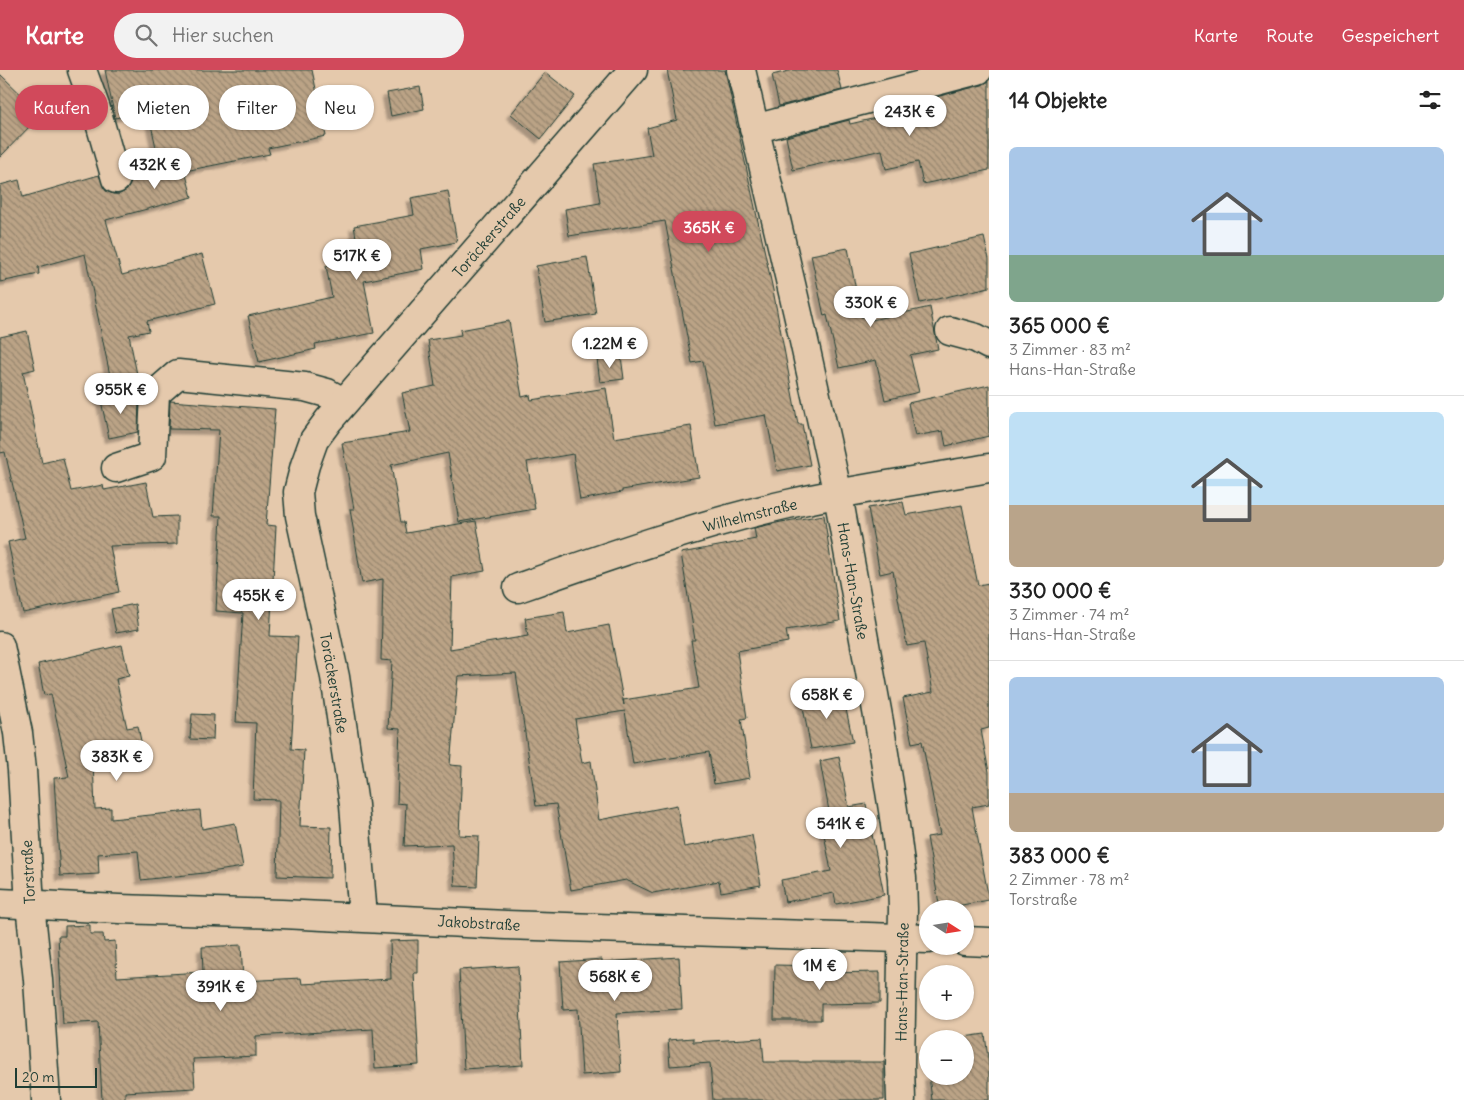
<!DOCTYPE html>
<html lang="de">
<head>
<meta charset="utf-8">
<style>
	body { margin:0; font-family:Delius,sans-serif; background:#f2f2f2; color:#222; height:100vh; display:flex; flex-direction:column; font-size:19px; white-space:nowrap }
	* { box-sizing:border-box; margin:0 }
	p { font-size:16px; color:#767676 }
	.icon { flex:none; width:28px; height:28px; fill:none; stroke:currentColor; stroke-width:2; stroke-linecap:round; stroke-linejoin:round }
	.map { position:relative; flex:1; overflow:hidden }
	.panel { display:flex; flex-direction:column; background:#fff; width:475px }
	.panel>* { flex:none }
	.banner { position:absolute; left:15px; top:15px; width:475px; height:45px; display:flex; gap:10px }
	.needle { width:32px; rotate:102deg }
	.fabs { position:absolute; left:919px; top:830px; display:grid; gap:10px }
	.fabs a { display:grid; place-items:center; width:55px; height:55px; border-radius:50%; background:#fff; box-shadow:0 1px 4px #0004; font-size:25px }
	.scale { position:absolute; left:15px; bottom:12px; width:82px; box-sizing:border-box; padding-left:5px; border:2px solid #1f3d34; border-top:0; font-size:14px; line-height:18px; white-space:nowrap; color:#1f3d34; -webkit-text-stroke:4px #e5c9ac; paint-order:stroke }
	.price { position:absolute; translate:-50% -42px; padding:0 11px; border-radius:18px; background:#fff; color:#222; font-size:16px; line-height:32px; filter:drop-shadow(0 1px 2px #0008) }
	.price::after { content:''; position:absolute; left:50%; top:30px; width:15px; height:11px; margin-left:-8px; background:inherit; clip-path:polygon(0 0,100% 0,50% 100%) }
	.price.current { background:#d1495b; color:#fff }
	ul { padding:0; list-style:none }
	li { display:grid; align-content:center; gap:10px; height:265px; padding:0 20px }
	li+li { border-top:1px solid #e0e0e0 }
	li span { display:grid; place-items:center; height:155px; border-radius:8px; color:#555 }
	li>.icon { margin-inline-start:auto }
	span .icon { width:90px; height:90px; fill:#fffc; stroke-width:1 }
	li b { font-size:21px }
	h2 { display:flex; justify-content:space-between; align-items:center; height:60px; padding:0 20px; font-size:21px }
	.tag { padding:0 18px; border-radius:22px; background:#fff; box-shadow:0 1px 4px #0004; font-size:18px; line-height:45px }
	.tag.current { background:#d1495b; color:#fff }
	header { display:flex; align-items:center; gap:30px; box-sizing:border-box; height:70px; padding:0 25px; background:#d1495b; color:#fff }
	header strong { font-size:24px }
	nav { display:flex; gap:28px; margin-inline-start:auto; font-size:18px }
	.search { width:350px; height:45px; background:#f2f2f2; display:flex; align-items:center; gap:12px; box-sizing:border-box; padding:0 18px; border-radius:28px; color:#767676; font-size:19px }
	main { display:flex; flex:1; min-height:0 }
	.map>svg:first-child { display:block }
</style>
</head>
<body>
<header>
<strong>Karte</strong>
<div class="search"><svg class="icon" aria-label="search" viewBox="0 0 24 24"><circle cx="10" cy="10" r="6"/><path d="M15 15l6 6"/></svg>Hier suchen</div>
<nav><a>Karte</a><a>Route</a><a>Gespeichert</a></nav>
</header>
<main>
<div class="map">
<svg width="989" height="1030" viewBox="0 0 989 1030">
	<defs>
		<pattern id="building-back-hatch" width="6" height="6" patternUnits="userSpaceOnUse" patternTransform="scale(1.25)"><rect width="6" height="6" fill="#bba386"/><path d="M-1 5l2 2M0 0l6 6M5-1l2 2" fill="none" stroke="#97866e"/></pattern>
		<filter id="shadow"><feDropShadow dx="-4.5" dy="4.5" stdDeviation="1" flood-color="#0004"/></filter>
	</defs>
	<rect width="100%" height="100%" fill="#e5c9ac"/>
	<filter id="ink" filterUnits="userSpaceOnUse"><feTurbulence type="fractalNoise" baseFrequency=".02" numOctaves="2"/><feDisplacementMap in="SourceGraphic" scale="10" xChannelSelector="R" yChannelSelector="G"/><feConvolveMatrix kernelMatrix="1 2 1 2 8 2 1 2 1" color-interpolation-filters="sRGB"/></filter>
	<g filter="url(#ink)">
		<g fill="url(#building-back-hatch)" stroke="#1f3d34" filter="url(#shadow)">
			<polygon points="105,0 312,0 326,66 268,78 270,84 185,101 192,127 106,150 122,205 202,184 215,234 147,251 149,261 129,265 140,319 114,325 85,184 38,197 39,204 0,212 0,115 19,110 23,127 99,105 106,121 113,124 120,124 127,120 131,112 127,90 157,82 148,41 115,48"/>
			<polygon points="667,0 725,0 773,220 798,354 802,354 810,395 777,401 766,345 715,354 703,291 692,293 665,151 569,166 565,139 600,133 594,94 652,85 647,58 677,50"/>
			<polygon points="793,0 837,0 842,20 779,36 772,5"/>
			<polygon points="545,2 575,26 541,69 511,44"/>
			<polygon points="0,4 32,35 26,42 35,51 0,87"/>
			<polygon points="989,11 989,100 923,114 918,92 886,99 882,80 793,100 786,67 849,50 850,54 906,41 905,35 982,15"/>
			<polygon points="420,17 424,39 391,46 387,23"/>
			<polygon points="448,121 457,172 421,179 424,199 364,211 374,263 315,274 316,279 259,292 248,246 332,227 326,196 360,190 354,156 414,145 411,128"/>
			<polygon points="984,167 989,189 989,217 920,233 909,184"/>
			<polygon points="848,178 861,247 866,246 867,251 930,237 938,279 910,285 919,322 885,330 876,290 839,298 827,245 824,246 811,185"/>
			<polygon points="587,187 596,244 545,252 536,196"/>
			<polygon points="509,251 522,327 530,325 531,330 606,318 614,368 691,356 699,407 622,420 622,422 580,430 573,384 527,392 535,439 459,452 448,383 391,395 401,452 404,452 406,463 476,451 485,501 452,507 450,579 528,566 525,548 564,542 567,563 609,555 624,635 623,630 699,618 691,570 695,570 681,483 756,469 754,458 781,452 824,445 840,551 786,560 788,572 737,581 747,648 741,649 750,708 714,714 709,682 633,694 625,641 575,649 582,693 591,691 599,750 677,735 684,777 752,765 761,815 721,822 719,811 653,823 626,810 571,820 556,734 536,736 516,603 458,606 450,695 462,696 459,765 479,766 477,817 455,816 452,774 404,776 406,734 397,733 400,659 388,658 392,591 381,590 383,509 362,513 350,439 354,439 342,373 410,362 402,323 435,316 428,270 461,265 460,260"/>
			<polygon points="27,261 35,299 23,302 42,393 63,388 71,421 103,415 104,420 146,412 153,447 177,446 177,474 110,476 119,522 23,543 8,472 25,468 5,382 0,383 0,267"/>
			<polygon points="621,286 624,309 600,312 597,289"/>
			<polygon points="989,315 989,366 946,376 943,361 915,366 908,333"/>
			<polygon points="100,326 139,329 138,362 109,368"/>
			<polygon points="170,331 275,339 266,455 276,456 270,566 298,567 291,679 304,680 300,756 331,757 330,808 277,806 279,730 253,729 256,653 236,652 243,543 216,541 221,446 213,446 219,360 169,359"/>
			<polygon points="903,432 906,445 962,435 978,515 989,513 989,658 981,660 989,702 989,734 972,737 989,830 940,839 927,767 940,765 922,671 912,673 903,628 933,622 924,573 907,576 893,501 880,504 868,438"/>
			<polygon points="135,534 139,559 116,563 111,539"/>
			<polygon points="122,575 129,606 116,609 127,658 138,656 142,676 93,691 95,739 111,738 111,749 200,740 202,759 235,753 243,797 204,803 141,810 138,781 98,784 99,804 60,806 54,708 69,707 51,624 44,625 38,594"/>
			<polygon points="842,620 853,672 811,679 801,627"/>
			<polygon points="192,644 214,645 213,670 190,669"/>
			<polygon points="839,687 849,737 866,734 884,825 836,834 834,823 785,832 781,810 831,801 820,743 829,741 820,691"/>
			<polygon points="90,855 90,864 103,864 104,872 115,871 117,907 203,902 202,877 241,875 243,911 301,908 302,914 391,909 390,871 418,870 418,903 414,903 419,995 375,998 373,959 256,966 256,986 193,989 195,1018 125,1022 125,1030 102,1030 98,952 63,954 58,866 65,866 65,856"/>
			<polygon points="679,887 682,939 617,943 621,1002 582,1005 578,939 563,940 560,892 602,889 602,892"/>
			<polygon points="775,895 822,896 822,903 880,902 880,933 821,934 821,950 774,950"/>
			<polygon points="518,896 523,995 464,999 459,900"/>
			<polygon points="985,964 989,997 989,1030 932,1030 929,1006 965,1006 965,969 949,969"/>
			<polygon points="693,968 693,972 762,968 764,992 884,992 884,1030 713,1030 710,993 670,996 668,970"/>
		</g>
		<g fill="none" stroke-linecap="round" stroke-linejoin="round">
			<defs>
				<g id="minor">
					<polyline points="82,0 96,39 116,109"/>
					<polyline points="741,0 798,244 838,425 879,652 893,740 902,808 903,839 900,995 901,1030"/>
					<polyline points="754,59 978,0"/>
					<polyline points="950,261 976,268 989,275"/>
					<polyline points="116,398 152,386 155,324 178,304 305,317 327,323 343,332"/>
					<path d="M518,518c88,-31 178,-63 270,-84 66,-15 134,-24 201,-36"/>
					<polyline points="0,576 18,663 22,700 30,835 38,910 46,1030"/>
					<polyline points="0,833 119,839 282,844 506,855 928,869"/>
					<polyline points="363,847 354,735 335,607 300,446 298,422 305,395 314,370 328,351 633,0"/>
					<polyline points="965,871 989,872"/>
				</g>
			</defs>
			<use href="#minor" stroke="#1f3d34" stroke-width="31"/>
			<use href="#minor" stroke="#e5c9ac" stroke-width="28"/>
		</g>
	</g>
	<g text-anchor="middle" dominant-baseline="central" stroke-width="4" stroke-linejoin="round" paint-order="stroke">
		<g font-size="15" fill="#1f3d34" stroke="#e5c9ac">
			<text transform="translate(489 167) rotate(-49)">Toräckerstraße</text>
			<text transform="translate(750 445) rotate(-14)">Wilhelmstraße</text>
			<text transform="translate(853 511) rotate(80)">Hans-Han-Straße</text>
			<text transform="translate(334 613) rotate(80)">Toräckerstraße</text>
			<text transform="translate(28 802) rotate(-93)">Torstraße</text>
			<text transform="translate(479 853) rotate(3)">Jakobstraße</text>
			<text transform="translate(902 912) rotate(-89)">Hans-Han-Straße</text>
		</g>
	</g>
</svg>
<div class="fabs">
<a><svg class="needle" viewBox="-14 -14 28 28"><path d="M0-13l5 13h-10z" fill="#e53935"/><path d="M0 13l5-13h-10z" fill="#767676"/></svg></a>
<a>+</a>
<a>−</a>
</div>
<div class="scale">20 m</div>
<b class="price" style="left:910px;top:67px">243K €</b>
<b class="price" style="left:155px;top:120px">432K €</b>
<b class="price current" style="left:709px;top:183px">365K €</b>
<b class="price" style="left:357px;top:211px">517K €</b>
<b class="price" style="left:871px;top:258px">330K €</b>
<b class="price" style="left:610px;top:299px">1.22M €</b>
<b class="price" style="left:121px;top:345px">955K €</b>
<b class="price" style="left:259px;top:551px">455K €</b>
<b class="price" style="left:827px;top:650px">658K €</b>
<b class="price" style="left:117px;top:712px">383K €</b>
<b class="price" style="left:841px;top:779px">541K €</b>
<b class="price" style="left:820px;top:921px">1M €</b>
<b class="price" style="left:615px;top:932px">568K €</b>
<b class="price" style="left:221px;top:942px">391K €</b>
<div class="banner">
<a class="tag current">Kaufen</a>
<a class="tag">Mieten</a>
<a class="tag">Filter</a>
<a class="tag">Neu</a>
</div>
</div>
<section class="panel">
<h2>14 Objekte<svg class="icon" aria-label="filters" viewBox="0 0 24 24"><path d="M4 7h16M4 17h16"/><circle cx="9" cy="7" r="2"/><circle cx="15" cy="17" r="2"/></svg></h2>
<ul>
<li><span style="background:linear-gradient(#a9c7e8 70%,#7fa58c 0)"><svg class="icon" aria-label="home" viewBox="0 0 24 24"><path d="M3 11l9-7 9 7M6 9v11h12V9"/></svg></span><div><b>365 000 €</b><p>3 Zimmer · 83 m²</p><p>Hans-Han-Straße</p></div></li>
<li><span style="background:linear-gradient(#bfe0f5 60%,#b9a48a 0)"><svg class="icon" aria-label="home" viewBox="0 0 24 24"><path d="M3 11l9-7 9 7M6 9v11h12V9"/></svg></span><div><b>330 000 €</b><p>3 Zimmer · 74 m²</p><p>Hans-Han-Straße</p></div></li>
<li><span style="background:linear-gradient(#a9c7e8 75%,#b9a48a 0)"><svg class="icon" aria-label="home" viewBox="0 0 24 24"><path d="M3 11l9-7 9 7M6 9v11h12V9"/></svg></span><div><b>383 000 €</b><p>2 Zimmer · 78 m²</p><p>Torstraße</p></div></li>
</ul>
</section>
</main>
</body>
</html>
